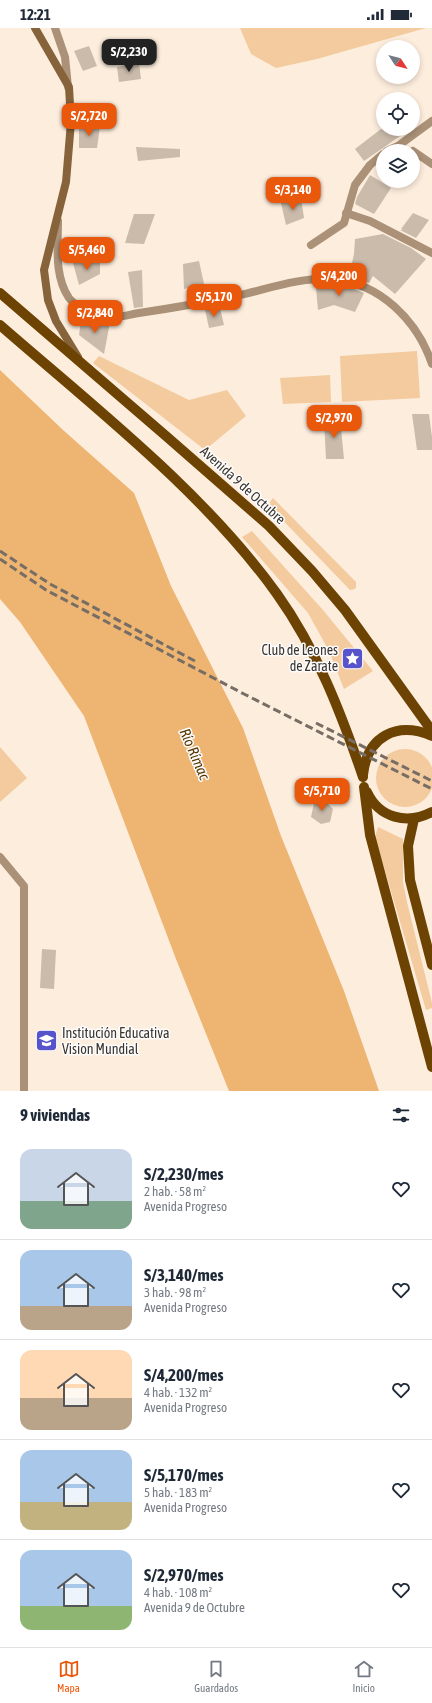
<!DOCTYPE html>
<html lang="es">
<head>
<meta charset="utf-8">
<style>
	body { margin:0; font-family:"Asap Condensed",sans-serif; background:#f2f2f3; color:#1f2937; height:100vh; display:flex; flex-direction:column; font-size:15px; white-space:nowrap }
	* { box-sizing:border-box; margin:0 }
	p { font-size:13px; color:#747a83 }
	.icon { flex:none; width:22px; height:22px; fill:none; stroke:currentColor; stroke-width:2; stroke-linecap:round; stroke-linejoin:round }
	.map { position:relative; height:1063px; overflow:hidden }
	.panel { display:flex; flex-direction:column; background:#fff; flex:1 }
	.panel>* { flex:none }
	.needle { width:26px; rotate:126deg }
	.buttons { position:absolute; left:376px; top:12px; display:grid; gap:8px }
	.buttons a { display:grid; place-items:center; width:44px; height:44px; border-radius:50%; background:#fff; box-shadow:0 2px 6px #0003; font-size:20px }
	.price { position:absolute; translate:-50% -34px; padding:0 9px; border-radius:8px; background:#ea580c; color:#fff; font-size:13px; line-height:26px; filter:drop-shadow(0 1px 2px #0008) }
	.price::after { content:''; position:absolute; left:50%; top:24px; width:12px; height:9px; margin-left:-6px; background:inherit; clip-path:polygon(0 0,100% 0,50% 100%) }
	.price.on { background:#222; color:#fff }
	ul { padding:0; list-style:none }
	li { display:flex; align-items:center; gap:12px; height:100px; padding:0 20px }
	li+li { border-top:1px solid #e0e1e3 }
	li span { display:grid; place-items:center; flex:none; width:112px; height:80px; border-radius:12px; color:#555 }
	li>.icon { margin-inline-start:auto }
	span .icon { width:48px; height:48px; fill:#fffc; stroke-width:1 }
	li b { font-size:17px }
	h2 { display:flex; justify-content:space-between; align-items:center; height:48px; padding:0 20px; font-size:17px }
	.status { display:flex; justify-content:space-between; align-items:center; height:28px; padding:0 20px; background:#fff; direction:ltr }
	.status svg { height:11px; fill:currentColor }
	.tabs { display:flex; justify-content:space-around; align-items:center; height:56px; border-top:1px solid #e0e1e3; background:#fff; font-size:11px; color:#747a83 }
	.tabs a { display:grid; justify-items:center; gap:2px }
	.tabs .on { color:#ea580c }
	.map>svg:first-child { display:block }
</style>
</head>
<body>
<div class="status"><b>12:21</b><svg viewBox="0 0 49 12"><path d="M0 12V9h3v3zM5 12V6h3v6zM10 12V3h3v9zM15 12V0h3v12zM26 1h20v11H26zM47 4h2v5h-2z"/></svg></div>
<div class="map">
<svg width="432" height="1063" viewBox="0 0 432 1063">
	<rect width="100%" height="100%" fill="#fdeddd"/>
	<g fill="#f3cb9f">
		<polygon points="240,0 426,0 317,31 276,40 251,26"/>
		<polygon points="417,323 420,370 342,374 340,328"/>
		<polygon points="99,328 189,372 227,362 246,388 205,422 93,335"/>
		<polygon points="330,347 331,374 283,376 280,350"/>
		<polygon points="273,470 356,554 356,559 355,561 350,562 271,480 270,474"/>
		<polygon points="252,503 323,582 373,643 344,661 329,623 308,585 242,509"/>
		<polygon points="0,719 27,750 0,774"/>
		<circle cx="405" cy="750" r="29"/>
		<polygon points="378,799 403,811 403,854 407,874 432,975 432,980 426,982 375,809"/>
	</g>
	<polygon fill="#edb472" points="0,342 63,402 134,465 171,558 243,700 281,808 344,963 379,1063 229,1063 176,931 84,688 20,594 0,571"/>
	<g fill="#cabbab">
		<polygon points="89,18 97,38 83,43 74,23"/>
		<polygon points="139,35 141,51 119,54 117,39"/>
		<polygon points="79,98 100,98 97,120 79,120"/>
		<polygon points="381,101 410,101 364,133 355,121"/>
		<polygon points="136,119 180,121 180,129 138,133"/>
		<polygon points="370,147 391,160 374,186 355,176 357,169"/>
		<polygon points="301,170 304,190 286,197 281,175"/>
		<polygon points="413,185 429,192 416,210 400,202 403,202 401,201"/>
		<polygon points="134,186 155,186 144,216 125,215"/>
		<polygon points="383,206 411,220 426,231 395,266 373,248 369,255 349,248 354,226 355,211"/>
		<polygon points="100,232 100,246 79,257 73,235"/>
		<polygon points="199,233 204,256 184,261 183,236"/>
		<polygon points="142,242 143,279 134,280 128,244"/>
		<polygon points="336,257 348,259 364,265 355,284 334,277 318,282 316,260"/>
		<polygon points="220,280 224,297 209,300 205,282"/>
		<polygon points="81,293 110,294 104,326 79,307"/>
		<polygon points="412,386 429,386 432,409 432,422 417,422"/>
		<polygon points="340,390 344,431 326,431 324,392"/>
		<polygon points="325,773 333,781 330,794 321,796 311,789 314,775"/>
		<polygon points="42,921 56,922 54,961 40,960"/>
	</g>
	<g fill="none" stroke-linecap="round" stroke-linejoin="round">
		<g stroke="#aa9177" stroke-width="8">
			<polyline points="55,0 65,29 68,59"/>
			<polyline points="387,123 398,118 432,93"/>
			<polyline points="413,123 432,136"/>
			<polyline points="346,185 370,193 432,225"/>
			<path d="M58,193c0,25 -4,55 11,77 8,11 33,18 46,19 8,0 17,-3 24,-4 34,-5 68,-11 101,-18 30,-7 62,-18 92,-16 48,4 85,41 100,85"/>
			<polyline points="311,217 344,195 355,157 370,137 383,126"/>
			<polyline points="0,829 24,858 24,1063"/>
		</g>
		<polyline stroke="#87633b" stroke-width="8" points="35,0 69,59 71,94 66,154 44,242 48,272 56,293 78,329"/>
		<g stroke="#6d4303" stroke-width="10">
			<polyline points="0,265 166,408 269,498 312,543 345,582 432,703"/>
			<path d="M0,297c94,82 204,167 277,269 40,56 64,119 86,183"/>
			<path d="M363,747c4,-39 34,-54 69,-39"/>
			<polyline points="364,759 370,807 432,1039"/>
			<path d="M367,764c12,26 40,33 65,20"/>
			<polyline points="414,791 408,818 410,852 432,937"/>
		</g>
		<g stroke="#766d64" stroke-width="3" stroke-dasharray="8 4" stroke-linecap="butt">
			<polyline points="0,523 50,556 195,633"/>
			<polyline points="0,531 46,562 244,666 432,761"/>
			<polyline points="316,695 432,753"/>
		</g>
	</g>
	<defs>
		<symbol id="sight-square" viewBox="-11 -11 22 22"><rect x="-9" y="-9" width="18" height="18" rx="4" fill="#5653cb" stroke="#fdfdfd"/><path d="M0-6L1.8-2.2L6-1.7L2.9 1.2L3.7 5.4L0 3.3L-3.7 5.4L-2.9 1.2L-6-1.7L-1.8-2.2Z" fill="#fff"/></symbol>
		<symbol id="school-square" viewBox="-11 -11 22 22"><rect x="-9" y="-9" width="18" height="18" rx="4" fill="#5653cb" stroke="#fdfdfd"/><path d="M0-5L7-2L0 1L-7-2ZM-4 1L0 2.5L4 1V4Q0 6-4 4Z" fill="#fff"/></symbol>
	</defs>
	<g fill-rule="evenodd">
		<use href="#sight-square" x="340" y="618" width="25" height="25"/>
		<use href="#school-square" x="34" y="1000" width="25" height="25"/>
	</g>
	<g text-anchor="middle" dominant-baseline="central" stroke-width="3" stroke-linejoin="round" paint-order="stroke">
		<g font-size="14" fill="#3b352f" stroke="#fdfdfd">
			<text transform="translate(243 457) rotate(42)">Avenida 9 de Octubre</text>
		</g>
		<g font-size="14" fill="#3b352f" stroke="#fdfdfd" text-anchor="end">
			<text x="338" y="622">Club de Leones<tspan x="338" dy="16">de Zarate</tspan></text>
			<text x="62" y="1005" text-anchor="start">Institución Educativa<tspan x="62" dy="16">Vision Mundial</tspan></text>
		</g>
		<g font-size="15" font-style="italic" fill="#5c3700" stroke="#fdfdfd">
			<text transform="translate(195 726) rotate(67)">Río Rímac</text>
		</g>
	</g>
</svg>
<div class="buttons">
<a><svg class="needle" viewBox="-14 -14 28 28"><path d="M0-13l5 13h-10z" fill="#e53935"/><path d="M0 13l5-13h-10z" fill="#747a83"/></svg></a>
<a><svg class="icon" aria-label="locate" viewBox="0 0 24 24"><circle cx="12" cy="12" r="6"/><path d="M12 2v4M12 18v4M2 12h4M18 12h4"/></svg></a>
<a><svg class="icon" aria-label="layers" viewBox="0 0 24 24"><path d="M12 4l9 5-9 5-9-5zM3 14l9 5 9-5"/></svg></a>
</div>
<b class="price on" style="left:129px;top:45px">S/2,230</b>
<b class="price" style="left:89px;top:109px">S/2,720</b>
<b class="price" style="left:293px;top:183px">S/3,140</b>
<b class="price" style="left:87px;top:243px">S/5,460</b>
<b class="price" style="left:339px;top:269px">S/4,200</b>
<b class="price" style="left:214px;top:290px">S/5,170</b>
<b class="price" style="left:95px;top:306px">S/2,840</b>
<b class="price" style="left:334px;top:411px">S/2,970</b>
<b class="price" style="left:322px;top:784px">S/5,710</b>
</div>
<section class="panel">
<h2>9 viviendas<svg class="icon" aria-label="filters" viewBox="0 0 24 24"><path d="M4 7h16M4 17h16"/><circle cx="9" cy="7" r="2"/><circle cx="15" cy="17" r="2"/></svg></h2>
<ul>
<li><span style="background:linear-gradient(#c9d6e8 65%,#7fa58c 0)"><svg class="icon" aria-label="home" viewBox="0 0 24 24"><path d="M3 11l9-7 9 7M6 9v11h12V9"/></svg></span><div><b>S/2,230/mes</b><p>2 hab. · 58 m²</p><p>Avenida Progreso</p></div><svg class="icon" aria-label="heart" viewBox="0 0 24 24"><path d="M12 20l-8-8c-3-5 5-10 8-4 3-6 11-1 8 4z"/></svg></li>
<li><span style="background:linear-gradient(#a9c7e8 70%,#b9a48a 0)"><svg class="icon" aria-label="home" viewBox="0 0 24 24"><path d="M3 11l9-7 9 7M6 9v11h12V9"/></svg></span><div><b>S/3,140/mes</b><p>3 hab. · 98 m²</p><p>Avenida Progreso</p></div><svg class="icon" aria-label="heart" viewBox="0 0 24 24"><path d="M12 20l-8-8c-3-5 5-10 8-4 3-6 11-1 8 4z"/></svg></li>
<li><span style="background:linear-gradient(#ffd9b3 60%,#b9a48a 0)"><svg class="icon" aria-label="home" viewBox="0 0 24 24"><path d="M3 11l9-7 9 7M6 9v11h12V9"/></svg></span><div><b>S/4,200/mes</b><p>4 hab. · 132 m²</p><p>Avenida Progreso</p></div><svg class="icon" aria-label="heart" viewBox="0 0 24 24"><path d="M12 20l-8-8c-3-5 5-10 8-4 3-6 11-1 8 4z"/></svg></li>
<li><span style="background:linear-gradient(#a9c7e8 65%,#c2b280 0)"><svg class="icon" aria-label="home" viewBox="0 0 24 24"><path d="M3 11l9-7 9 7M6 9v11h12V9"/></svg></span><div><b>S/5,170/mes</b><p>5 hab. · 183 m²</p><p>Avenida Progreso</p></div><svg class="icon" aria-label="heart" viewBox="0 0 24 24"><path d="M12 20l-8-8c-3-5 5-10 8-4 3-6 11-1 8 4z"/></svg></li>
<li><span style="background:linear-gradient(#a9c7e8 70%,#8fb573 0)"><svg class="icon" aria-label="home" viewBox="0 0 24 24"><path d="M3 11l9-7 9 7M6 9v11h12V9"/></svg></span><div><b>S/2,970/mes</b><p>4 hab. · 108 m²</p><p>Avenida 9 de Octubre</p></div><svg class="icon" aria-label="heart" viewBox="0 0 24 24"><path d="M12 20l-8-8c-3-5 5-10 8-4 3-6 11-1 8 4z"/></svg></li>
</ul>
</section>
<nav class="tabs">
<a class="on"><svg class="icon" aria-label="map" viewBox="0 0 24 24"><path d="M3 6l6-2 6 2 6-2v14l-6 2-6-2-6 2zM9 4v14M15 6v14"/></svg>Mapa</a>
<a><svg class="icon" aria-label="saved" viewBox="0 0 24 24"><path d="M7 4h10v16l-5-4-5 4z"/></svg>Guardados</a>
<a><svg class="icon" aria-label="home" viewBox="0 0 24 24"><path d="M3 11l9-7 9 7M6 9v11h12V9"/></svg>Inicio</a>
</nav>
</body>
</html>
